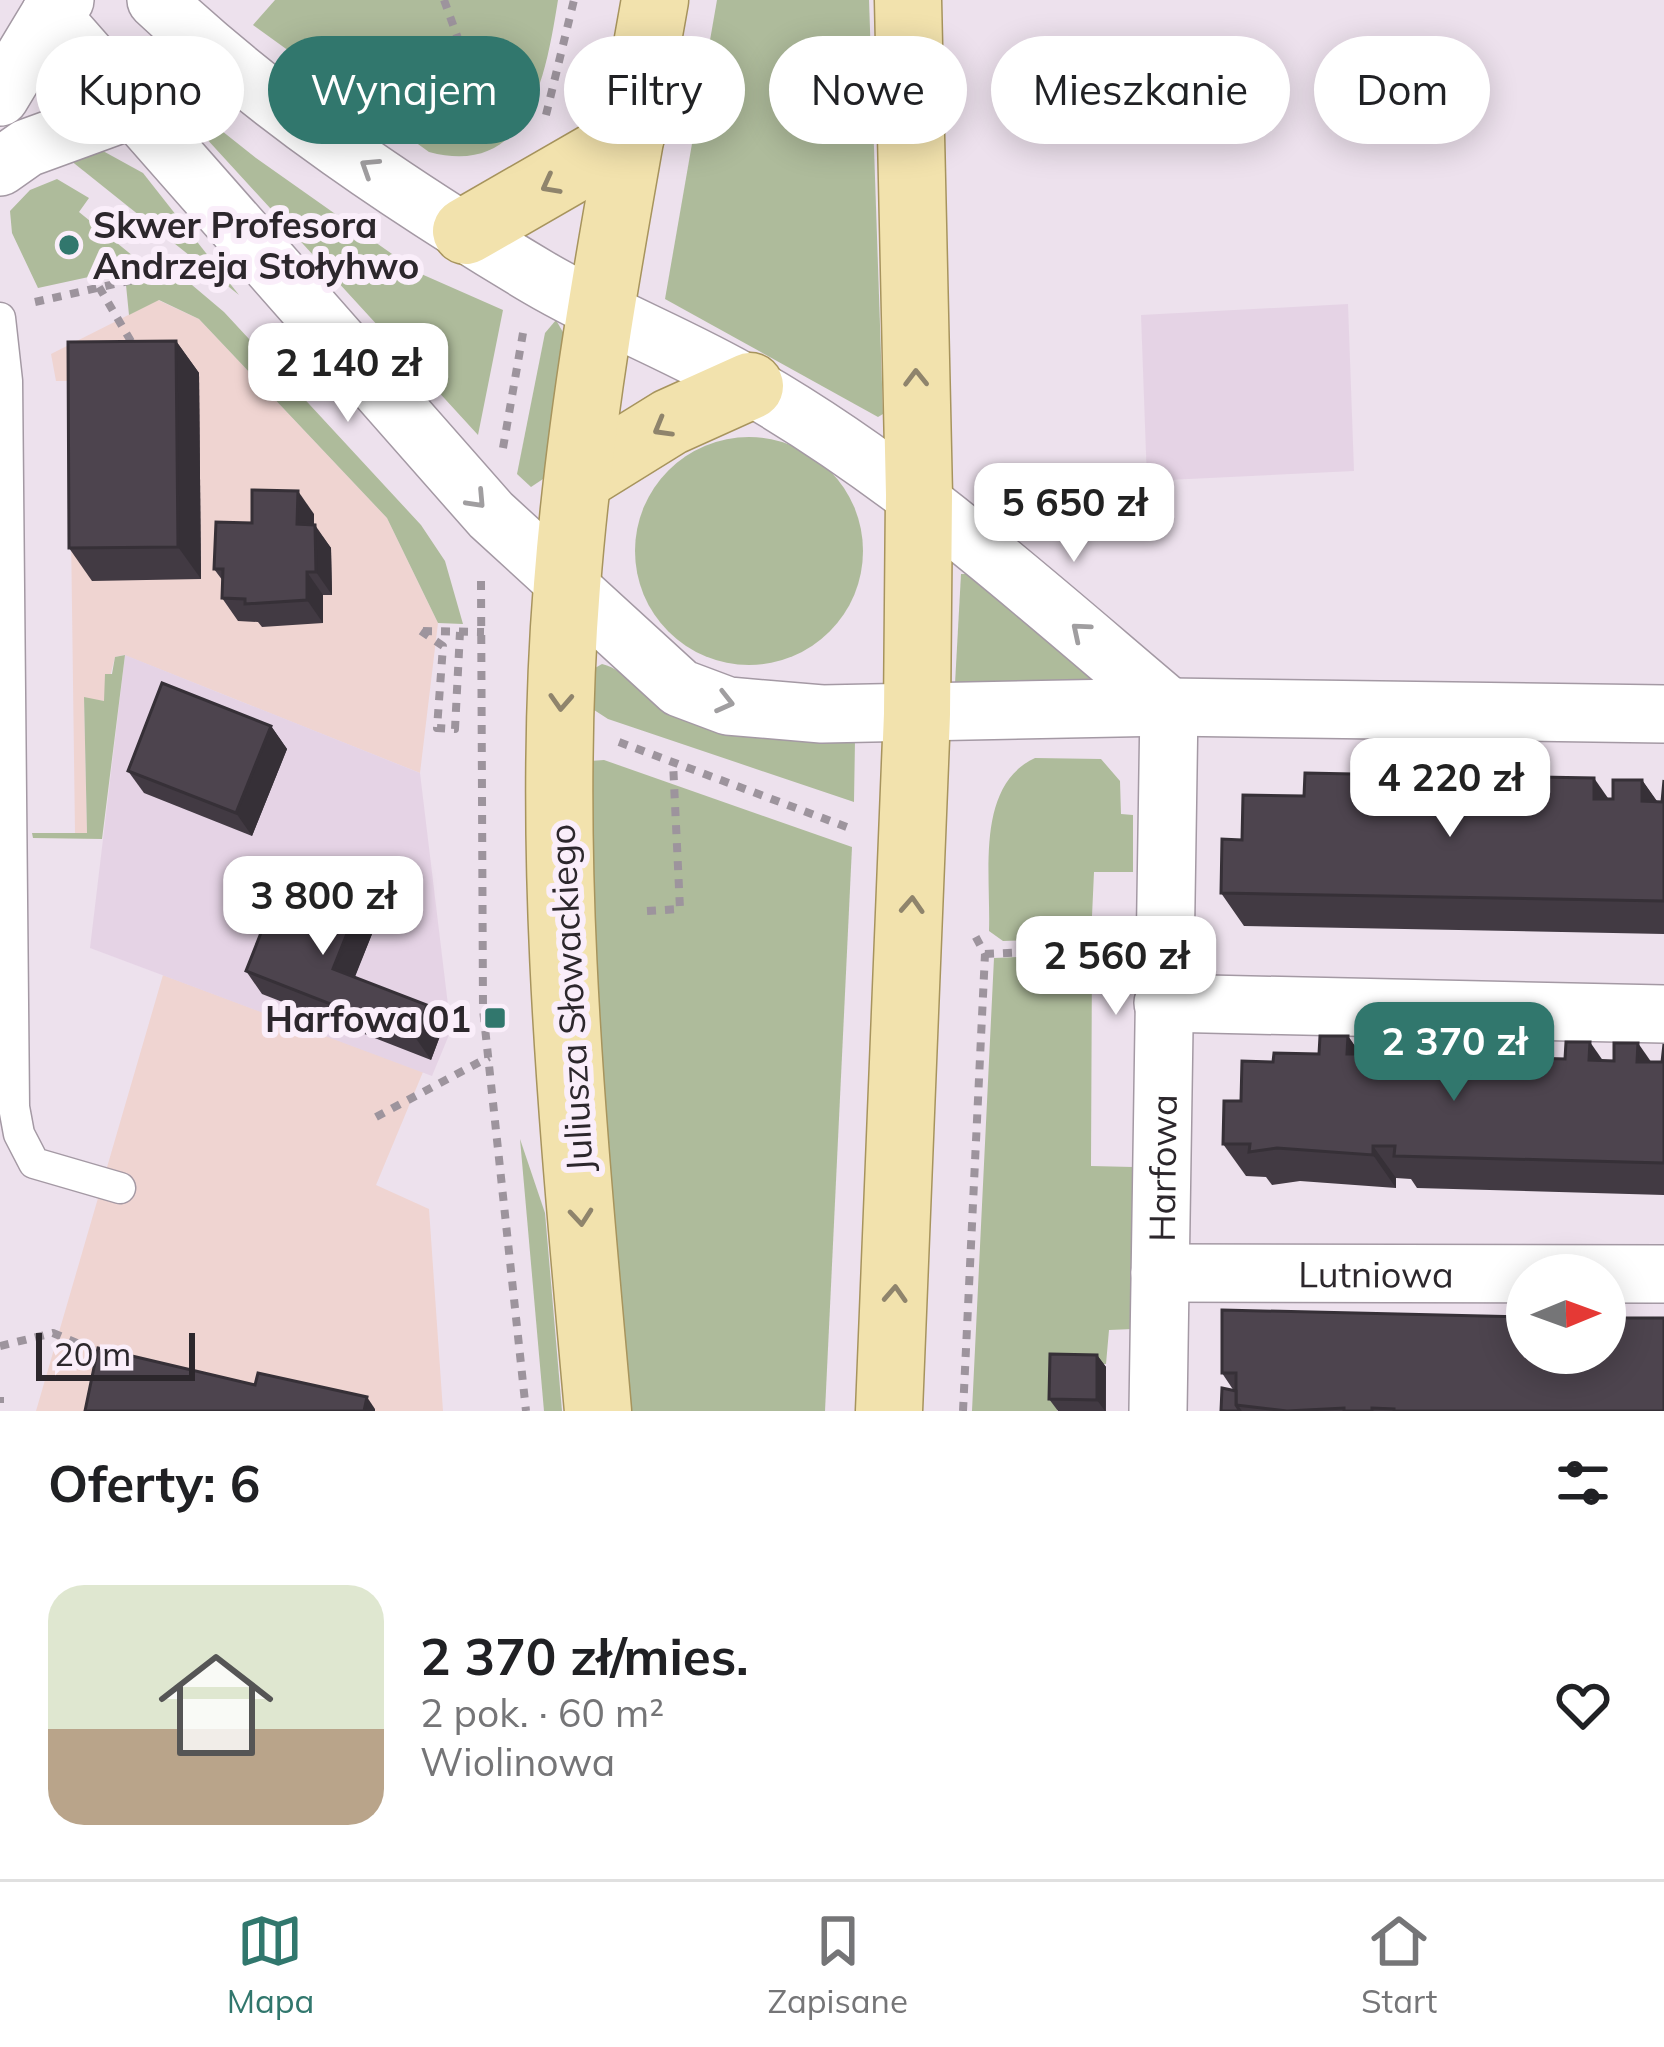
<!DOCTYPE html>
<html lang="pl">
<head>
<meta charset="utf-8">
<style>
	body { margin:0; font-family:Mulish,sans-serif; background:#f6f6f6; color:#202124; height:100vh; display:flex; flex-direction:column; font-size:45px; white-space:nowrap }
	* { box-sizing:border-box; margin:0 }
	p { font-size:39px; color:#757577 }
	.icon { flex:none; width:66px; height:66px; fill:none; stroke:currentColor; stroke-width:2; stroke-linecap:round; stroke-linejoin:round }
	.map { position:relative; height:1411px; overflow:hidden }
	.side { display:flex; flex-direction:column; background:#fff; flex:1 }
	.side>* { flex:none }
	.guide { position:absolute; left:36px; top:36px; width:1593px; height:108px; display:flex; gap:24px }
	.needle { width:78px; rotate:89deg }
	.controls { position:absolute; left:1506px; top:1254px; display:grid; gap:24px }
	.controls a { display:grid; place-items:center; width:120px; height:120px; border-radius:50%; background:#fff; box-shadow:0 6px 30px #0003; font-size:60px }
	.scale { position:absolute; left:36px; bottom:30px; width:159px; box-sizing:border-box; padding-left:12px; border:6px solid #2c272c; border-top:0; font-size:33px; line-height:42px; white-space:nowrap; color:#2c272c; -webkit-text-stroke:9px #faeefa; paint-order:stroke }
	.price { position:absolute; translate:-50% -102px; padding:0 27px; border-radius:24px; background:#fff; color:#222; font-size:39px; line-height:78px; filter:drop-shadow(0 3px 6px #0008) }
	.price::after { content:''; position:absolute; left:50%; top:72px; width:36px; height:27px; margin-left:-18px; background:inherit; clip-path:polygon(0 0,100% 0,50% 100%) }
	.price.on { background:#31776d; color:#fff }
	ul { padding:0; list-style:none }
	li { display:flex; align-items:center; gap:36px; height:300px; padding:0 48px }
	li+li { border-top:3px solid #e0e0e0 }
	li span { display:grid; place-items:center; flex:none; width:336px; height:240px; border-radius:36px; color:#555 }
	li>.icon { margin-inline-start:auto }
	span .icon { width:144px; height:144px; fill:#fffc; stroke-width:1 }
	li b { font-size:51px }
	h2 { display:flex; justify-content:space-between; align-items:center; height:144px; padding:0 48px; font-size:51px }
	.chip { padding:0 42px; border-radius:54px; background:#fff; box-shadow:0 6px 30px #0003; font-size:42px; line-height:108px }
	.chip.on { background:#31776d; color:#fff }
	.tabs { display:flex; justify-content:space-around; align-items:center; height:168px; border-top:3px solid #e0e0e0; background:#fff; font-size:33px; color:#757577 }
	.tabs a { display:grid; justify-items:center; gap:6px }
	.tabs .on { color:#31776d }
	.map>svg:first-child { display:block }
</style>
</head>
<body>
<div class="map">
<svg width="1664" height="1411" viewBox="0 0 1664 1411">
	<rect width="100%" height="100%" fill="#ede1ed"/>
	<g fill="#efd4d1">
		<polygon points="158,300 199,319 387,518 438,623 420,773 124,655 115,657 104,701 84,698 87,834 75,833 69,381 56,381 51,354"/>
		<polygon points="163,975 423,1072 376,1185 429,1209 443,1411 36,1411"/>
	</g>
	<g fill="#e5d3e5">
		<polygon points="1348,304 1354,471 1147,481 1141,315"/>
		<polygon points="125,655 420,773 451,1030 432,1076 90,948"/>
	</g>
	<g fill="#aebb9b">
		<path d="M275,0h283c-12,73 -28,179 -129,152l-176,-127z"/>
		<polygon points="717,0 869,0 883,414 878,417 665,299"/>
		<polygon points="164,85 256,158 419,273 503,310 478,435 161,89"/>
		<polygon points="103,151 143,173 239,295 60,152"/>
		<polygon points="57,179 89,198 79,212 144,265 38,288 12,233 10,211 30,190"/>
		<polygon points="179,274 224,312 421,525 445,561 463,624 438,623 387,518 199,319 159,300 129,315 126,285"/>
		<polygon points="556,320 564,334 543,479 531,487 517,474 545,333"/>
		<circle cx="749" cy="551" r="114"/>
		<polygon points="961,574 967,574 1117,688 955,684"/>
		<polygon points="125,655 102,839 33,838 32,833 87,833 84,697 104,701 105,674 112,674 115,657"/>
		<path d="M602,664c27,6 47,42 76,53 45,15 128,16 177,23l-1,62 -246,-83 -17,-11 4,-40z"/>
		<path d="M1035,758l66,1 19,22 1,33 12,1v57h-39l-3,66 -88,3 -14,-10c2,-57 -14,-145 46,-173z"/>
		<polygon points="604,760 852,847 825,1411 630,1411 599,1034 590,761"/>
		<polygon points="1092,954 1091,1166 1133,1167 1133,1329 1109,1330 1106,1364 1057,1364 1057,1411 972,1411 994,958"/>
		<polygon points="520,1139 545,1213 562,1411 544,1411"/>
	</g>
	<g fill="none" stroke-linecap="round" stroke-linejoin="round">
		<defs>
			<polyline id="service" points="0,318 7,381 14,1107 19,1134 34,1163 120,1188"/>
			<g id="minor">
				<path d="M156,0c113,107 249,198 383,278 68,40 143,68 211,108 154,88 284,207 419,321"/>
				<polyline points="50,14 491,515 680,688 728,706 822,714 1169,707 1664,714"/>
				<polyline points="0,97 50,14 65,0"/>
				<polyline points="0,167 27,148 134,109"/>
				<polyline points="1163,1003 1664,1014"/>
				<path id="s1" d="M1160,1273l504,1"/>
				<path id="s2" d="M1158,1411l11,-704"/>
			</g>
			<g id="primary">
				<polyline points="466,231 631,136"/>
				<polyline points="578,479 670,422 750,386"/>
				<path d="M598,1411c-24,-275 -53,-551 -31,-826 15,-196 54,-392 88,-585"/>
				<polyline points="889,1411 917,714 919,495 908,0"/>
			</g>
		</defs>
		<use href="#service" stroke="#a499a4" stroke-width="33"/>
		<use href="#minor" stroke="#a499a4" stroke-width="60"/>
		<use href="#primary" stroke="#a7945d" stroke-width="69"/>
		<g stroke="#9d949d" stroke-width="8" stroke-dasharray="9 9" stroke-linecap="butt">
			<polyline points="444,0 475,85 506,139"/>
			<polyline points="546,115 574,0"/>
			<polyline points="99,287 132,343"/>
			<polyline points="35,302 186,268"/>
			<polyline points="503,448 523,333"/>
			<polyline points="481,581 483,1009 526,1411"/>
			<polyline points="421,631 443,646 437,728 455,729 460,632"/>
			<polyline points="423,631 484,632"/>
			<polyline points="619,742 852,829"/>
			<polyline points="647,911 680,909 673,762"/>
			<polyline points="985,954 1109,948"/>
			<polyline points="376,1117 489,1057"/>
			<polyline points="0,1346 53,1333 105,1355"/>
			<polyline points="0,1397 0,1403"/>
			<polyline points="963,1411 985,954 972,930"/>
		</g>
		<use href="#service" stroke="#fff" stroke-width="30"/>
		<use href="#minor" stroke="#fff" stroke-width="57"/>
		<use href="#primary" stroke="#f2e2ad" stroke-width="66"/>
	</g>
	<g fill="#423a43">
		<polygon points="176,341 199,373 201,579 92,581 69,548"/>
		<polygon points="314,514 314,525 331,548 332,595 323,595 323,623 262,627 258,622 238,621 222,598 223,581 214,569"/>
		<polygon points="271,726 287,749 252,836 144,793 128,771"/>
		<polygon points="1642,780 1657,801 1662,802 1664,780 1664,934 1244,926 1221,893 1242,840 1304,796 1462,793 1613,799"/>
		<polygon points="358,906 374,929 354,978 443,1028 431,1060 262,994 246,971"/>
		<polygon points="1348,1036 1360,1054 1379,1060 1423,1056 1496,1040 1508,1057 1662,1062 1664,1044 1664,1195 1417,1188 1411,1179 1396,1178 1396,1188 1300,1181 1272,1185 1266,1177 1246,1176 1223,1144 1241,1101 1273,1062 1319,1054"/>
		<polygon points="1097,1355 1106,1367 1106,1411 1058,1411 1049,1399"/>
		<polygon points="1222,1373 1664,1411 1221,1411 1234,1391"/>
	</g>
	<g fill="#363037">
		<polygon points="176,341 199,373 201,579 178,547"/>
		<polygon points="298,491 314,514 313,547 297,524"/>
		<polygon points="315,525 331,548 332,595 316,572"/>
		<polygon points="307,572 323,595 323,623 307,600"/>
		<polygon points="271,726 287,749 252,836 236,813"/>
		<polygon points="1450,776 1473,809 1450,793"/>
		<polygon points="1594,778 1617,811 1594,799"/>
		<polygon points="1642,780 1664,812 1642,801"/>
		<polygon points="358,906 374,929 349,992 333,969"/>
		<polygon points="427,1005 443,1028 431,1060 415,1037"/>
		<polygon points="1348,1036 1371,1069 1347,1054"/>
		<polygon points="1496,1040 1519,1073 1495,1057"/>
		<polygon points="1590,1042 1613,1075 1589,1060"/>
		<polygon points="1638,1043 1661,1076 1637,1062"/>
		<polygon points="1373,1146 1396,1178 1396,1188 1373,1155"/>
		<polygon points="1097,1355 1106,1367 1105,1411 1097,1400"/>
		<polygon points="367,1397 375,1409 375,1411 364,1411"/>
	</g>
	<g fill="#4d444e" stroke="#363037" stroke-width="3">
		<polygon points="176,341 178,547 69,548 68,342"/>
		<polygon points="252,490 298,491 297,524 315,525 316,572 307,572 307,600 245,604 245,599 222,598 223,569 214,569 216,522 252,523"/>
		<polygon points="162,683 271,726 236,813 128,771"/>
		<polygon points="1305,773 1450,776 1450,793 1476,794 1476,776 1594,778 1594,799 1613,799 1613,780 1642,780 1642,801 1662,802 1664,780 1664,901 1221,893 1222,839 1242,840 1243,795 1304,796"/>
		<polygon points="283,877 358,906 333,969 427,1005 415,1037 246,971"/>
		<polygon points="1320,1036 1348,1036 1347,1054 1376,1054 1376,1060 1423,1056 1423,1038 1496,1040 1495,1057 1565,1059 1566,1042 1590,1042 1589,1060 1614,1061 1614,1043 1638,1043 1637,1062 1662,1062 1664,1044 1664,1163 1394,1156 1395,1146 1373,1146 1373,1155 1277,1148 1249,1152 1250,1144 1223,1144 1224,1101 1241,1101 1242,1061 1273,1062 1274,1053 1319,1054"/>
		<polygon points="1222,1310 1527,1317 1527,1353 1605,1353 1605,1318 1664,1318 1664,1411 1394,1411 1394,1409 1372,1408 1372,1411 1344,1411 1344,1408 1287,1411 1236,1405 1236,1373 1222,1373"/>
		<polygon points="98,1348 255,1385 258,1373 367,1397 364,1411 85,1411"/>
		<polygon points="1050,1354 1097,1355 1097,1400 1049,1399"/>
		<polygon points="1222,1388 1236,1391 1236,1405 1240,1411 1221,1411"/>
	</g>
	<defs><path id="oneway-chevron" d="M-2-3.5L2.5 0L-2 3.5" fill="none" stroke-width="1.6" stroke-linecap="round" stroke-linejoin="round" transform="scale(3)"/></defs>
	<g stroke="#a09ea0">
		<use href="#oneway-chevron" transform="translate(369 167) rotate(-147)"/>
		<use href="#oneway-chevron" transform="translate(477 500) rotate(47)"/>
		<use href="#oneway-chevron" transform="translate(1080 631) rotate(-140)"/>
		<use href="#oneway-chevron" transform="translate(725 702) rotate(14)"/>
	</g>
	<g stroke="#8f846c">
		<use href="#oneway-chevron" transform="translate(550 185) rotate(152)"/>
		<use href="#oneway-chevron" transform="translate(916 378) rotate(-91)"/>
		<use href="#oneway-chevron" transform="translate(662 428) rotate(150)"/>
		<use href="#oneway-chevron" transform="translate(561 702) rotate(93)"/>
		<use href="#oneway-chevron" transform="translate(912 905) rotate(-87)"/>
		<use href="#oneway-chevron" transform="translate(581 1217) rotate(85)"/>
		<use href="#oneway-chevron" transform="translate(895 1294) rotate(-87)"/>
	</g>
	<g fill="#31776d" stroke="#faeefa" stroke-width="4.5">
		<circle cx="69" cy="245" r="12"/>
		<rect x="483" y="1006" width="24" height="24" rx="6"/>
	</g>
	<g text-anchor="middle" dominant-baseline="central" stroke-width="12" stroke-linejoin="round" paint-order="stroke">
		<g font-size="36" font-weight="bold" fill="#2c272c" stroke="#faeefa" text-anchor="start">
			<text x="93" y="224">Skwer Profesora<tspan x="93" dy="41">Andrzeja Stołyhwo</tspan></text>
			<text x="471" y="1018" text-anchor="end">Harfowa 01</text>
		</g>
		<g font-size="36" fill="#2c272c" stroke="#faeefa">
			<text transform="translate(570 998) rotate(-93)">Juliusza Słowackiego</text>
			<text stroke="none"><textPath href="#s2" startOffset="243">Harfowa</textPath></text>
			<text stroke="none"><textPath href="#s1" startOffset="216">Lutniowa</textPath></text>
		</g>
	</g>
</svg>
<div class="controls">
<a><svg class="needle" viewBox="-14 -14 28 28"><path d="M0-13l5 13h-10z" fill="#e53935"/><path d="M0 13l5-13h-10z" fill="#757577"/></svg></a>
</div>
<div class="scale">20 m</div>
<b class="price" style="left:348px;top:425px">2 140 zł</b>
<b class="price" style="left:1074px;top:565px">5 650 zł</b>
<b class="price" style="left:1450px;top:840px">4 220 zł</b>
<b class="price" style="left:323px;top:958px">3 800 zł</b>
<b class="price" style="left:1116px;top:1018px">2 560 zł</b>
<b class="price on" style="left:1454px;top:1104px">2 370 zł</b>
<div class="guide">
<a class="chip">Kupno</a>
<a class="chip on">Wynajem</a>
<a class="chip">Filtry</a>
<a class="chip">Nowe</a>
<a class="chip">Mieszkanie</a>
<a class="chip">Dom</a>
</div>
</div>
<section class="side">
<h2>Oferty: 6<svg class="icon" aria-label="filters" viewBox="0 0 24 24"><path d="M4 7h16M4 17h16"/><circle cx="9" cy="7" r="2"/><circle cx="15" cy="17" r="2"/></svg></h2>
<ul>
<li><span style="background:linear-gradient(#dfe7d0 60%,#b9a48a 0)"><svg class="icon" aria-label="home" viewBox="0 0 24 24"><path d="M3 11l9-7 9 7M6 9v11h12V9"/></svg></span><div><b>2 370 zł/mies.</b><p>2 pok. · 60 m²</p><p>Wiolinowa</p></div><svg class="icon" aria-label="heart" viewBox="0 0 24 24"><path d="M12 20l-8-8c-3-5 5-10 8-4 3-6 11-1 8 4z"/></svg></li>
</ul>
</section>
<nav class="tabs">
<a class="on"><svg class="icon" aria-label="map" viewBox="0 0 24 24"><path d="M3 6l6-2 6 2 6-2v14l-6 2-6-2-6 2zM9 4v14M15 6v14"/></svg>Mapa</a>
<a><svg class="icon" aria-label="saved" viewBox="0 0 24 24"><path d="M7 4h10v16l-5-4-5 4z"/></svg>Zapisane</a>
<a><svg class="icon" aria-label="home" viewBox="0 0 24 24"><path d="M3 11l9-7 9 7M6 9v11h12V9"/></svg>Start</a>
</nav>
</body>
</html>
